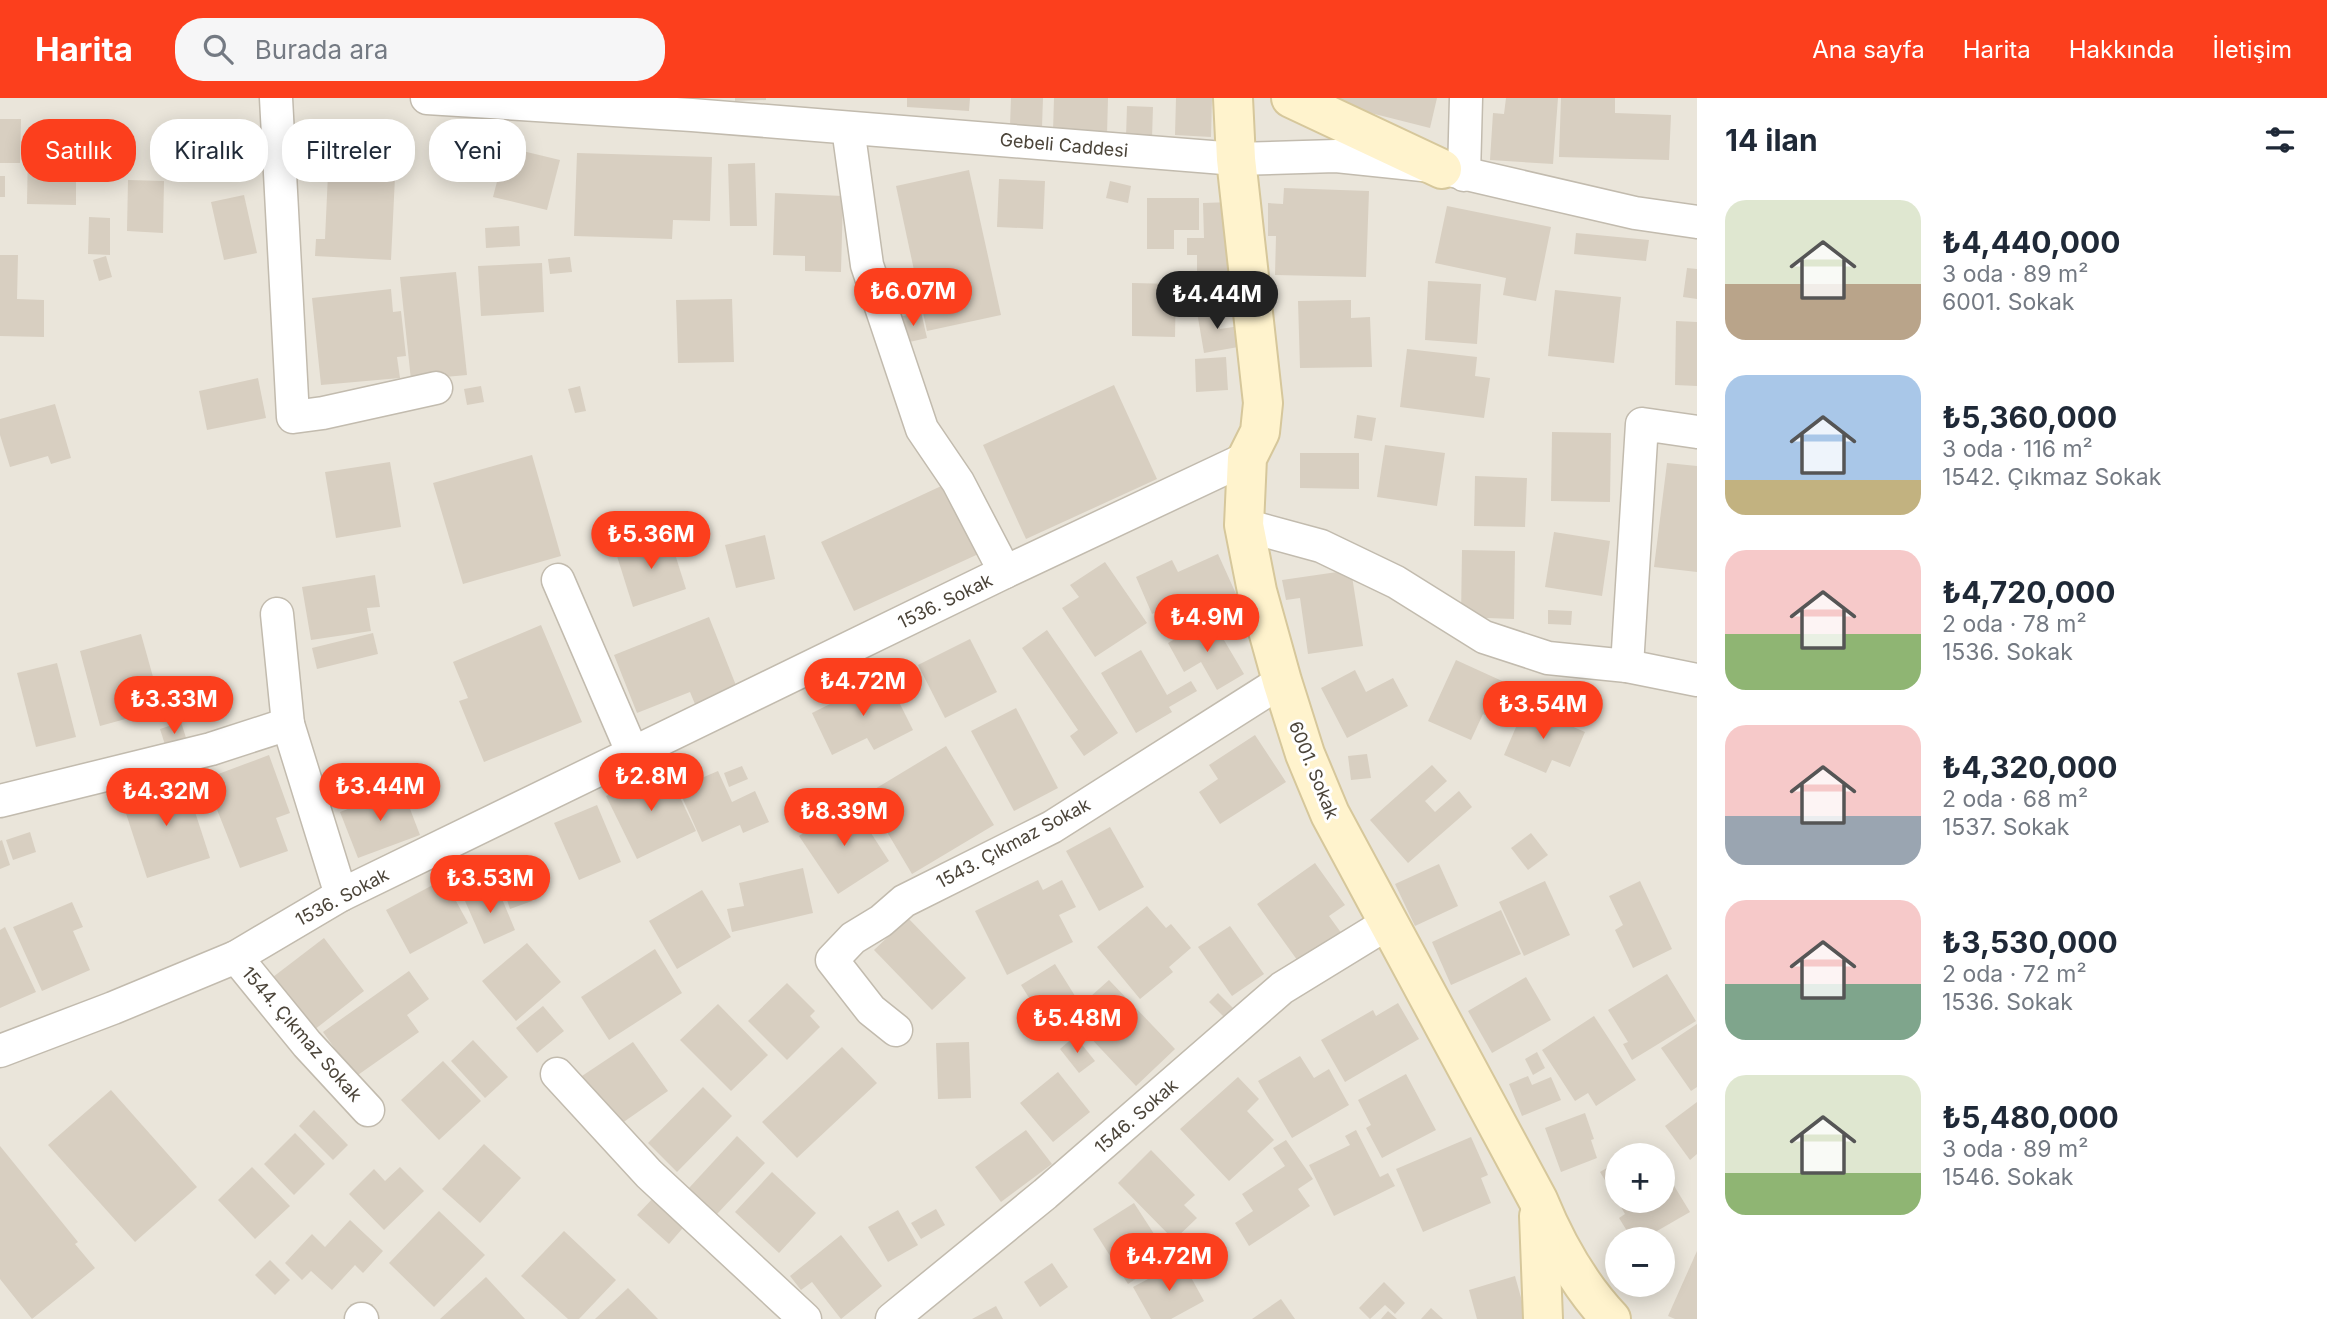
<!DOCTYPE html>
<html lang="tr">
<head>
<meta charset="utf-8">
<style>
	body { margin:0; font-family:Inter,sans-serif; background:#f6f6f7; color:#1f2937; height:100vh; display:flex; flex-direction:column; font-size:26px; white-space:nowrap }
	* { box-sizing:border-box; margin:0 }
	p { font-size:23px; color:#747a83 }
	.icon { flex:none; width:38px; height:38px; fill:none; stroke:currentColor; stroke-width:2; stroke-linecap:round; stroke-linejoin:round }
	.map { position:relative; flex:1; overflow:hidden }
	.details { display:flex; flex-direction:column; background:#fff; width:630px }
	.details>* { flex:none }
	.hud { position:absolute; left:21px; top:21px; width:665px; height:63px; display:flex; gap:14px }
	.fabs { position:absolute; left:1605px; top:1045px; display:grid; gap:14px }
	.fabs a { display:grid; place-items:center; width:70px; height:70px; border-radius:50%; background:#fff; box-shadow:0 4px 18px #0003; font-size:35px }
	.price { position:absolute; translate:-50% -60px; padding:0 16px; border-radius:24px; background:#fc3f1d; color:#fff; font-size:23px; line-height:46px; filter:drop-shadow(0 2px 4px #0008) }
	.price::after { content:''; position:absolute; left:50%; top:42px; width:21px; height:16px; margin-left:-10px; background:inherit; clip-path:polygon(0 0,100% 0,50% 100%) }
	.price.active { background:#222; color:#fff }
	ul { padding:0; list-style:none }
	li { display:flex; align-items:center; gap:21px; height:175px; padding:0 28px }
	li span { display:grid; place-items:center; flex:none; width:196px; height:140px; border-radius:21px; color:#555 }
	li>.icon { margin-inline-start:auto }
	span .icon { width:84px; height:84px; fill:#fffc; stroke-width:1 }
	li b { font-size:30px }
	h2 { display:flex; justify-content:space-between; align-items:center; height:84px; padding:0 28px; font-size:30px }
	.pill { padding:0 24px; border-radius:28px; background:#fff; box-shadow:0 4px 18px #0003; font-size:24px; line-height:63px }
	.pill.active { background:#fc3f1d; color:#fff }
	header { display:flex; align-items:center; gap:42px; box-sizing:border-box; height:98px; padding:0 35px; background:#fc3f1d; color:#fff }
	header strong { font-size:33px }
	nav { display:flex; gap:38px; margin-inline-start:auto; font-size:24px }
	.search { width:490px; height:63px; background:#f6f6f7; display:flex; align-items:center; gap:18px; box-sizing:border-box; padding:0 24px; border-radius:28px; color:#747a83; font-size:26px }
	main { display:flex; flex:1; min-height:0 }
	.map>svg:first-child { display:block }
</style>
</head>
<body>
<header>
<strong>Harita</strong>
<div class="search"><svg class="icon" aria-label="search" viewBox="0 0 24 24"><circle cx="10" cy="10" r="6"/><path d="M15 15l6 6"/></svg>Burada ara</div>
<nav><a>Ana sayfa</a><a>Harita</a><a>Hakkında</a><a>İletişim</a></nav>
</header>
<main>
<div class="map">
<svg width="1697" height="1221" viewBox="0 0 1697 1221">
	<rect width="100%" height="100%" fill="#f6f3ec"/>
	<path fill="#eae5da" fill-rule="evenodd" d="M0,0h1697v1221h-1697zM1617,1057h45v45h-45zM1617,1141h45v45h-45z"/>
	<g fill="#d8cfc1">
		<polygon points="735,0 766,0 766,2 735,3"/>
		<polygon points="907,0 970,0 969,13 907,9"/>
		<polygon points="1011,0 1043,0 1042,29 1010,28"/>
		<polygon points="1054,0 1108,0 1107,37 1053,34"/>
		<polygon points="1176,0 1212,0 1211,39 1175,37"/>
		<polygon points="1337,0 1437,0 1430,30 1335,6"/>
		<polygon points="1506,0 1558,0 1553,66 1490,62 1493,15 1504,16"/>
		<polygon points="1561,0 1615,0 1615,15 1671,17 1669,62 1559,59"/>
		<polygon points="1127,8 1153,9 1152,40 1126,39"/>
		<polygon points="0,21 21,21 20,65 0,65"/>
		<polygon points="28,48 76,49 76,107 27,106"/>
		<polygon points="506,49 560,62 547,112 493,99"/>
		<polygon points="329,54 396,58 391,162 315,158 316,141 325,141"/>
		<polygon points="577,55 712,59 710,123 673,122 672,141 574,138"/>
		<polygon points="755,65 757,128 730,128 728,66"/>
		<polygon points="969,72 1001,217 927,233 896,88"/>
		<rect x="0" y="78" width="5" height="21"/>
		<polygon points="999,81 1045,83 1043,131 997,129"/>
		<polygon points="128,82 164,83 163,135 127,133"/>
		<polygon points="1110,83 1131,88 1128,105 1106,100"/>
		<polygon points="1284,90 1369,93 1366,179 1275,177 1276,138 1268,138 1268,105 1283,106"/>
		<polygon points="775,95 843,98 841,174 805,173 805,158 773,157"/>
		<polygon points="244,97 257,155 224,162 211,104"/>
		<polygon points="1147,100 1199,100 1199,132 1174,132 1174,151 1147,151"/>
		<polygon points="1232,104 1235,197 1210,198 1209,175 1197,176 1197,157 1187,157 1187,140 1204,140 1203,105"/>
		<polygon points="1447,108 1551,129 1536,203 1503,197 1506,180 1435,165"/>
		<polygon points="89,119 110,120 110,157 88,156"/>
		<polygon points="519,128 520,148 486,150 485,130"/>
		<polygon points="1576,135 1649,142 1646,163 1574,156"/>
		<polygon points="0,157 18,157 17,201 44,202 44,239 0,238"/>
		<polygon points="106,158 112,179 99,183 93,162"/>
		<polygon points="570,159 572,174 550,176 548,161"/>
		<polygon points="542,165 544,214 481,218 478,168"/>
		<polygon points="1687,170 1697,171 1697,201 1683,199"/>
		<polygon points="456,174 467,277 411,282 400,179"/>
		<polygon points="1428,183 1481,186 1477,246 1425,242"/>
		<polygon points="1132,185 1176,186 1175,239 1132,238"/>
		<polygon points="391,191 393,214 401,213 406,258 397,259 400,280 321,287 312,200"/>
		<polygon points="1555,192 1621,199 1614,265 1548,258"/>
		<polygon points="732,201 734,264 678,265 676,202"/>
		<polygon points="1351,202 1351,220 1370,219 1372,269 1300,270 1298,203"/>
		<polygon points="1216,205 1220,231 1240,228 1244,248 1204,255 1196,208"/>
		<polygon points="921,214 927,240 905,245 899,219"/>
		<polygon points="1676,223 1697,224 1697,288 1675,287"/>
		<polygon points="1407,251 1477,259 1475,278 1490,280 1484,320 1400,309"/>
		<polygon points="1226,259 1228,292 1196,294 1195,261"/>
		<polygon points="258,280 266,320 207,332 199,293"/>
		<polygon points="1114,287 1157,381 1026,441 983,347"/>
		<polygon points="481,288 484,304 467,307 464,291"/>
		<polygon points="580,288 586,313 575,315 568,291"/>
		<polygon points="55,306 71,360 51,366 48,358 10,369 0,337 0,321"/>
		<polygon points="1357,317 1376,320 1372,343 1354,340"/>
		<polygon points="1552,334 1611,335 1610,404 1551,403"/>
		<polygon points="1385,347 1445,355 1437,408 1377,399"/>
		<polygon points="1300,355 1359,355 1359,391 1300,390"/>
		<polygon points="532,357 561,458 463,486 433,385"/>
		<polygon points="390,364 401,429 336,440 325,374"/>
		<polygon points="1667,365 1697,368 1697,474 1654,469"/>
		<polygon points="1475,378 1527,380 1525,429 1474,428"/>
		<polygon points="952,383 985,453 854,513 821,444"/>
		<polygon points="1554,434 1610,443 1602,498 1545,489"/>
		<polygon points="669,437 686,491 633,509 616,455"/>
		<polygon points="765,437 775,481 736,490 725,447"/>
		<polygon points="1462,452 1515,453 1514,521 1461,519"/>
		<polygon points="1218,456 1237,498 1181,523 1173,506 1152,516 1136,479 1172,462 1178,474"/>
		<polygon points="1105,464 1147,525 1095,559 1062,510 1079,499 1070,487"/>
		<polygon points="1351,472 1363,548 1308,556 1300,500 1286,502 1282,482"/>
		<polygon points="375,477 380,509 367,510 371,533 311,542 302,489"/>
		<polygon points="1548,512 1572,513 1571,527 1548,526"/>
		<polygon points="709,519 739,595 697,611 690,594 637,615 614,557"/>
		<polygon points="1211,520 1244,576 1217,592 1201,564 1184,574 1168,545"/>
		<polygon points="541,527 582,624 484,664 459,603 468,600 453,564"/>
		<polygon points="1047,532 1118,635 1084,658 1070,638 1078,632 1022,550"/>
		<polygon points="373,535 378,556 317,571 312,550"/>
		<polygon points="141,536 162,611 100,628 80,553"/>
		<polygon points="970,541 997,594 945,620 918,567"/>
		<polygon points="1141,552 1167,597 1191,583 1197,593 1169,609 1172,614 1136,635 1101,575"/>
		<polygon points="1456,562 1524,593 1508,628 1483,616 1471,642 1428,623"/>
		<polygon points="57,565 76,639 36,649 17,575"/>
		<polygon points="1355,572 1366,594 1393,580 1408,608 1347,640 1321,590"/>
		<polygon points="886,578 913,632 874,652 867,640 832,657 812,615"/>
		<polygon points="1525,608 1585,634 1570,669 1552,662 1546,675 1504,657"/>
		<polygon points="1016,610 1058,690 1014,713 971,633"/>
		<polygon points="181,624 188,646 167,653 160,631"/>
		<polygon points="1255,637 1286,684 1220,726 1199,694 1218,681 1209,667"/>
		<polygon points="946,648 994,727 912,776 865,697"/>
		<polygon points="1367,656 1371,680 1351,682 1348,658"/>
		<polygon points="269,657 290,715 276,720 288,753 240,770 205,681"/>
		<polygon points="1432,667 1447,683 1425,703 1435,714 1459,693 1472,709 1408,765 1370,722"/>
		<polygon points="742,668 748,681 729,689 724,675"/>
		<polygon points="666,670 696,733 637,761 606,698"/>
		<polygon points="718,673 732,704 755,693 769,724 743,735 740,727 702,744 678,690"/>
		<polygon points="184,680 210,760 147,780 121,700"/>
		<polygon points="402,690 420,737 358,760 340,714"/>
		<polygon points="851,704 889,763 838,796 799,738"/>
		<polygon points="597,707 621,764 579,782 554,725"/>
		<polygon points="1110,729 1144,789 1099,813 1066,753"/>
		<polygon points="30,734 36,754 13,762 6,742"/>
		<polygon points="1531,735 1548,757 1528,772 1511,750"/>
		<polygon points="2,742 10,767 0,771 0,743"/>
		<polygon points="1315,765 1345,807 1329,818 1342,836 1300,866 1257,806"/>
		<polygon points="1439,766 1458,808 1415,828 1395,786"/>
		<polygon points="803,770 813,815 732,834 727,811 744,808 739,785"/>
		<polygon points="444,781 468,825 410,856 386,812"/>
		<polygon points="1038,782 1043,792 1062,782 1076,809 1059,817 1073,844 1007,877 975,813"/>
		<polygon points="1545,783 1570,837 1524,858 1499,804"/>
		<polygon points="1640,783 1672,851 1633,870 1615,832 1623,827 1609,798"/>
		<polygon points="525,786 532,803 510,811 504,793"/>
		<polygon points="497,789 515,832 484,846 465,803"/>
		<polygon points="702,792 731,839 677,871 649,823"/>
		<polygon points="72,804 83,829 73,833 90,872 42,893 13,829"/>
		<polygon points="1147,808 1166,830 1171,826 1191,850 1169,869 1173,874 1140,901 1097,849"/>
		<polygon points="1501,812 1521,856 1451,887 1432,844"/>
		<polygon points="908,820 966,880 932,912 874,852"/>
		<polygon points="1230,828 1264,876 1232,898 1198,849"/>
		<polygon points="5,829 36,894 0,910 0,832"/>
		<polygon points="324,840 364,893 314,932 273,879"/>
		<polygon points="527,845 561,884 516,923 482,883"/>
		<polygon points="655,851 682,895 609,942 581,899"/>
		<polygon points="1055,866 1082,909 1048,930 1021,887"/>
		<polygon points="409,873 429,901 407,917 419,934 355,979 323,934"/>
		<polygon points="1667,876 1696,923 1632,962 1623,946 1628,944 1608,912"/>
		<polygon points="1526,879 1551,922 1492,955 1468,913"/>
		<polygon points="1109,882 1175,951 1136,988 1084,933 1104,914 1090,899"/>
		<polygon points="787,885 815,913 810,918 820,929 787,962 748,923"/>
		<polygon points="1218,895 1237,914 1228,923 1209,904"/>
		<polygon points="1398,905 1419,941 1345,984 1321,942 1373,912 1376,918"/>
		<polygon points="718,906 768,957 731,993 680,942"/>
		<polygon points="543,908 564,933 537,955 516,930"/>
		<polygon points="1594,918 1636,982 1596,1008 1588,995 1575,1003 1542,952"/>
		<polygon points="1697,926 1697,989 1691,993 1661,950"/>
		<polygon points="1075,938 1095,963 1079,975 1060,951"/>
		<polygon points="473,942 508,979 485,1000 451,963"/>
		<polygon points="633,944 668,993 615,1030 579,980"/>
		<polygon points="969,944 971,1000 938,1001 936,945"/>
		<polygon points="842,949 877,985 797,1060 762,1024"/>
		<polygon points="1537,954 1545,970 1533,977 1525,961"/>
		<polygon points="1300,958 1314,980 1329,971 1349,1007 1292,1040 1258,983"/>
		<polygon points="443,963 481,1003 439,1042 401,1002"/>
		<polygon points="1058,974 1090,1014 1053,1044 1020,1005"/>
		<polygon points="1406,976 1436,1032 1382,1060 1366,1030 1371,1027 1358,1002"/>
		<polygon points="1528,978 1532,987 1551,979 1561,1002 1522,1018 1509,986"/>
		<polygon points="1238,979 1259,1001 1247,1013 1274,1042 1229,1083 1180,1031"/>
		<polygon points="703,989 732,1018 677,1074 648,1045"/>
		<polygon points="111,992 197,1089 135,1144 48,1047"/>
		<polygon points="1697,1004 1697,1056 1690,1062 1665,1028"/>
		<polygon points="314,1012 348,1047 333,1062 299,1028"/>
		<polygon points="1585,1015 1594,1041 1591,1042 1597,1060 1561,1074 1545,1030"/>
		<polygon points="1026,1032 1052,1066 1001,1104 975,1069"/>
		<polygon points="1356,1032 1380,1079 1388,1075 1395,1088 1334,1118 1309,1067 1350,1047 1345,1038"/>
		<polygon points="295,1035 325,1066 294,1097 264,1066"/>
		<polygon points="737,1038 765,1065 717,1116 689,1090"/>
		<polygon points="1471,1039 1488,1077 1481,1080 1491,1105 1423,1134 1396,1071"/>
		<polygon points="1286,1042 1313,1081 1298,1091 1310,1108 1249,1148 1235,1125 1253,1113 1242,1096 1285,1068 1273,1050"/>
		<polygon points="484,1046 521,1080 480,1125 442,1091"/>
		<polygon points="0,1048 78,1144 75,1146 95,1170 32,1221 0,1181"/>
		<polygon points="1151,1052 1195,1097 1184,1107 1197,1120 1174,1142 1118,1085"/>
		<polygon points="1617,1064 1617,1102 1600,1074"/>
		<polygon points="1662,1068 1690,1114 1643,1141 1632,1141 1619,1120 1625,1116 1617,1102 1662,1102"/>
		<polygon points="252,1069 290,1108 255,1141 218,1102"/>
		<polygon points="400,1069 424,1093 384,1132 349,1096 374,1071 385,1083"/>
		<polygon points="772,1074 816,1115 779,1155 735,1114"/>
		<polygon points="657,1096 688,1124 669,1146 637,1117"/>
		<polygon points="1134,1105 1169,1159 1128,1186 1093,1131"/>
		<polygon points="936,1111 945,1127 921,1141 911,1125"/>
		<polygon points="898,1112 918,1147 888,1164 868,1129"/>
		<polygon points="439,1113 485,1157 434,1209 389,1165"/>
		<polygon points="350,1122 383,1153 363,1175 355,1167 332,1192 311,1173 302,1182 285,1165 312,1136 325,1149"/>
		<polygon points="564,1133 616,1182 579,1221 568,1221 521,1178"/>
		<polygon points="841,1137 882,1188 841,1221 812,1184 801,1192 790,1178"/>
		<polygon points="1697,1153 1697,1221 1675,1221 1668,1218"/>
		<polygon points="270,1162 290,1182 275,1197 255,1177"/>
		<polygon points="1182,1163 1204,1203 1171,1221 1151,1221 1133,1189"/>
		<polygon points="1052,1165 1068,1189 1040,1209 1024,1184"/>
		<polygon points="1515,1178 1527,1221 1477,1221 1469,1192"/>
		<polygon points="486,1179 525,1221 440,1221"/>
		<polygon points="1384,1184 1405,1205 1395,1216 1385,1207 1370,1221 1359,1210"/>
		<polygon points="628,1190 658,1221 595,1221"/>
		<polygon points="1281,1201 1295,1221 1252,1221"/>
		<polygon points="996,1208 1003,1221 972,1221"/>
		<polygon points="1431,1210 1443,1221 1421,1221"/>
		<polygon points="1388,1213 1397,1221 1381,1221"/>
	</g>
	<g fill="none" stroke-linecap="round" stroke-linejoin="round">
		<defs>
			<g id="street">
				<polyline points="276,0 293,319 323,315 436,290"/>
				<polyline points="427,0 692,17 1236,61 1336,58 1432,68 1635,115 1697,124"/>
				<polyline points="848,30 867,167 922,331 958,384 1005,474"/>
				<polyline points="1464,77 1466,0"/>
				<polyline points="1244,427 1321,448 1396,484 1484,539 1548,560 1627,568 1697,582"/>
				<polyline points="558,482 633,656"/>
				<polyline points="277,516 288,626"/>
				<polyline points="1627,568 1642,326 1697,334"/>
				<polyline points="0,703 211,651 288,626 341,797"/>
				<polyline points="236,859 307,946 368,1012"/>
				<polyline points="896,932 871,912 832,862 853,840 881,823 904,803 1052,729 1282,583"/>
				<polyline points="0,953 113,910 236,859 341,797 1005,474 1247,360"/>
				<polyline points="557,976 649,1076 805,1221"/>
				<polyline points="361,1221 362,1221"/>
				<polyline points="892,1221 1045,1096 1282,890 1388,825"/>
			</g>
			<g id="secondary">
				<path d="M1233,0l3,61 27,244 -3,29 -13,26 -3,67 13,66 25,90 23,73 25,60 208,386c18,44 40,84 73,119"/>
				<polyline points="1291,0 1442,71"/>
				<polyline points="1539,1118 1543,1221"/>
			</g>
		</defs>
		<use href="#street" stroke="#c2bbae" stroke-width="35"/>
		<use href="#secondary" stroke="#d6c79b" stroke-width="42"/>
		<use href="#street" stroke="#fff" stroke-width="32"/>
		<use href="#secondary" stroke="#fff3cd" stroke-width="38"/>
	</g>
	<g text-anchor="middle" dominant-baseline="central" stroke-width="6" stroke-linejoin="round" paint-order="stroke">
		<g font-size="18" fill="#4b4439" stroke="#fff">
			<text transform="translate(1064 47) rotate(5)">Gebeli Caddesi</text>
			<text transform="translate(945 503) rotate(-26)">1536. Sokak</text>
			<text transform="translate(1314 672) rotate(68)">6001. Sokak</text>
			<text transform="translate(1013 745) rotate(-28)">1543. Çıkmaz Sokak</text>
			<text transform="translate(342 799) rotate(-28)">1536. Sokak</text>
			<text transform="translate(302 936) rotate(49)">1544. Çıkmaz Sokak</text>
			<text transform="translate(1136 1018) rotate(-41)">1546. Sokak</text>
		</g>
	</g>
</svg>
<div class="fabs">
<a>+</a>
<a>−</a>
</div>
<b class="price" style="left:913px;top:230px">₺6.07M</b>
<b class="price active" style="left:1217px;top:233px">₺4.44M</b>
<b class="price" style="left:651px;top:473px">₺5.36M</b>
<b class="price" style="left:1207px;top:556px">₺4.9M</b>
<b class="price" style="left:863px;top:620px">₺4.72M</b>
<b class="price" style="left:174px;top:638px">₺3.33M</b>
<b class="price" style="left:1543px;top:643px">₺3.54M</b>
<b class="price" style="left:651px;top:715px">₺2.8M</b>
<b class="price" style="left:380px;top:725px">₺3.44M</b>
<b class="price" style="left:166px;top:730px">₺4.32M</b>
<b class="price" style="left:844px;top:750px">₺8.39M</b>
<b class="price" style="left:490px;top:817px">₺3.53M</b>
<b class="price" style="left:1077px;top:957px">₺5.48M</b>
<b class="price" style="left:1169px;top:1195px">₺4.72M</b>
<div class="hud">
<a class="pill active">Satılık</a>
<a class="pill">Kiralık</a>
<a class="pill">Filtreler</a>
<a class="pill">Yeni</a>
</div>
</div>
<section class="details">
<h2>14 ilan<svg class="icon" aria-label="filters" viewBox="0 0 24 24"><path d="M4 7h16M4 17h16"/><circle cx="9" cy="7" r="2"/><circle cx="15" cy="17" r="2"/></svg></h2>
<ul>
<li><span style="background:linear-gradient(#dfe7d0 60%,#b9a48a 0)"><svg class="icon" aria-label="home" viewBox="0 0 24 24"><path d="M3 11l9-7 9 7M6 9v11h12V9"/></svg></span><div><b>₺4,440,000</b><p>3 oda · 89 m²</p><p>6001. Sokak</p></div></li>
<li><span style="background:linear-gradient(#a9c7e8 75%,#c2b280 0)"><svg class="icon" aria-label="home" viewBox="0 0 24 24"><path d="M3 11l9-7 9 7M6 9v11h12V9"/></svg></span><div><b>₺5,360,000</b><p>3 oda · 116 m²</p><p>1542. Çıkmaz Sokak</p></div></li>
<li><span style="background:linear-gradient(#f6c9c9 60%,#8fb573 0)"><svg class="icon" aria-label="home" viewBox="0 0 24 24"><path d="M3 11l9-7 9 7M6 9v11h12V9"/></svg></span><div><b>₺4,720,000</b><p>2 oda · 78 m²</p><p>1536. Sokak</p></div></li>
<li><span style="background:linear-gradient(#f6c9c9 65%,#9aa5b1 0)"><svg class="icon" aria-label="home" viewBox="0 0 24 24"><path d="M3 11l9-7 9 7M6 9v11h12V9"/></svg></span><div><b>₺4,320,000</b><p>2 oda · 68 m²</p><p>1537. Sokak</p></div></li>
<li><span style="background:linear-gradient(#f6c9c9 60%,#7fa58c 0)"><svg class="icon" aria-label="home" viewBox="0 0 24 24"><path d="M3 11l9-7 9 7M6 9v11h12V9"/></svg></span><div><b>₺3,530,000</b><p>2 oda · 72 m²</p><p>1536. Sokak</p></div></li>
<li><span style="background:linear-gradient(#dfe7d0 70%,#8fb573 0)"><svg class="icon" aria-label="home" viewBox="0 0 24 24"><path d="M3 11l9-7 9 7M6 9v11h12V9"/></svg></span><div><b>₺5,480,000</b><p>3 oda · 89 m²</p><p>1546. Sokak</p></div></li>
</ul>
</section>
</main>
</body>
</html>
